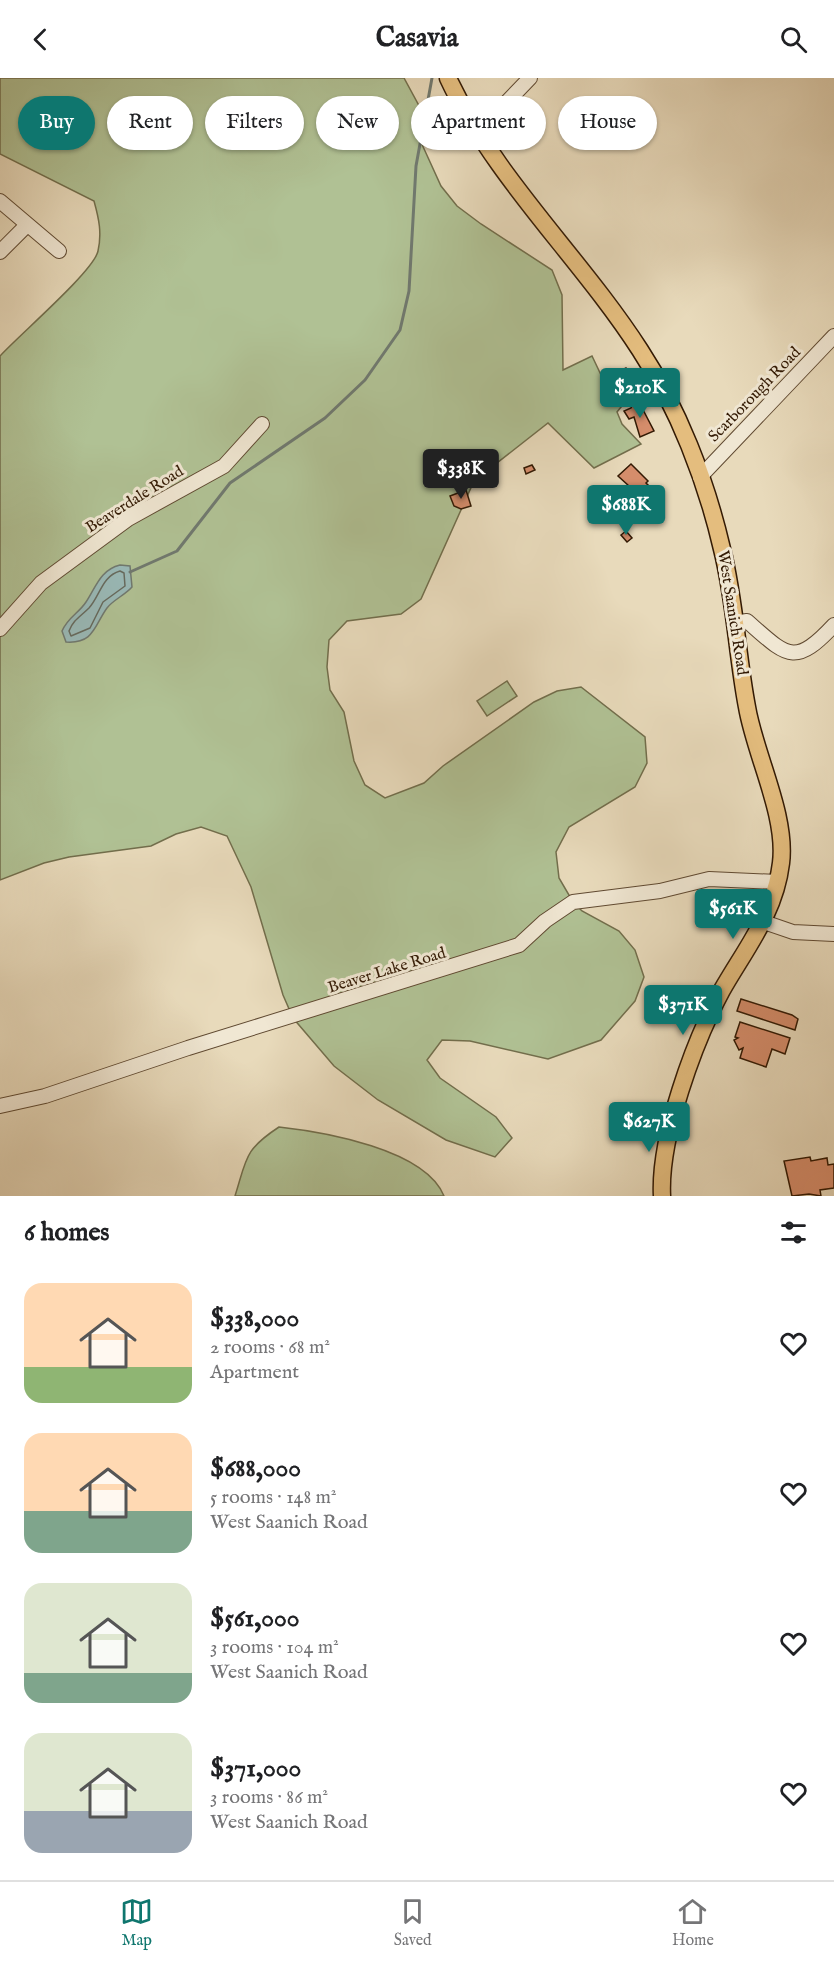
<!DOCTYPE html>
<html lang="en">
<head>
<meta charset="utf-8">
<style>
	body { margin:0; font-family:"IM FELL English",serif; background:#f2f2f2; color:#202124; height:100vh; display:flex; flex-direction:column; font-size:22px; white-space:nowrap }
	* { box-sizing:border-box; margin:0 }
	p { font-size:20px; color:#757577 }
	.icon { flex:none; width:33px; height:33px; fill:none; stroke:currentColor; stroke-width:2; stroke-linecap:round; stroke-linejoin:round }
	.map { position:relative; height:1118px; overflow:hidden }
	.side { display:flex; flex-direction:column; background:#fff; flex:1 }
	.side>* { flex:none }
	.guide { position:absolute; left:18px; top:18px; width:798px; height:54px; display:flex; gap:12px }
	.price { position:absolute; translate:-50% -51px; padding:0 14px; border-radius:6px; background:#0f766e; color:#fff; font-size:20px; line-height:39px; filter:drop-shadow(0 2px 3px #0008) }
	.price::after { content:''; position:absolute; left:50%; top:36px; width:18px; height:14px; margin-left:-9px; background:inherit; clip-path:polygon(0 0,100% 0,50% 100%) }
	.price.selected { background:#222; color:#fff }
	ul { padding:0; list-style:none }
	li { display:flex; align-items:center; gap:18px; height:150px; padding:0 24px }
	li span { display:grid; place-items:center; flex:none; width:168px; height:120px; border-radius:18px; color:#555 }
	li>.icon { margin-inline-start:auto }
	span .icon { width:72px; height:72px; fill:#fffc; stroke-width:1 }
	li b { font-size:26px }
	h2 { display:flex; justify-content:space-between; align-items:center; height:72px; padding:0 24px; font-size:26px }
	.tag { padding:0 21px; border-radius:27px; background:#fff; box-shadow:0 2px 4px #0004; font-size:21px; line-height:54px }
	.tag.selected { background:#0f766e; color:#fff }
	header { display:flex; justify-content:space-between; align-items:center; height:78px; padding:0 24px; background:#fff; font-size:27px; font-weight:700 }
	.menu { display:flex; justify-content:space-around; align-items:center; height:84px; border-top:2px solid #e0e0e0; background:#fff; font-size:16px; color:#757577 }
	.menu a { display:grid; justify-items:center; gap:3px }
	.menu .selected { color:#0f766e }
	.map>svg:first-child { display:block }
</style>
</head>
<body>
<header><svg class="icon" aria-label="back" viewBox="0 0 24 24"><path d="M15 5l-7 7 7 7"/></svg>Casavia<svg class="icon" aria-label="search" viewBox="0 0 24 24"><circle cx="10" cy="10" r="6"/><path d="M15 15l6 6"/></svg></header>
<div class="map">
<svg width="834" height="1118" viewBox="0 0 834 1118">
	<rect width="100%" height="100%" fill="#e8dabb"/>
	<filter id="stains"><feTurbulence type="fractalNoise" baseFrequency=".00333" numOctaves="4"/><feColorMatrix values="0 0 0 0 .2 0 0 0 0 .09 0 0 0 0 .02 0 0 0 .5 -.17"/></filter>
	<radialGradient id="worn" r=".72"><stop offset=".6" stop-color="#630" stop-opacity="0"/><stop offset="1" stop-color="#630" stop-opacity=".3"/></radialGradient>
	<g fill="#b0c194" stroke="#726e4c" stroke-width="1.5">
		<path d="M0,0h404l20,37 -4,25 21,46 16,20 24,18 71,46 10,25 1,75 29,-14 20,42 10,-4 4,7 -9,11 5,12 19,20 -47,24 -46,-45 -74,58 -53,118 -20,15 -54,7 -18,19 -2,27 3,23 14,22 10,49 11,24 20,13 39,-15 19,-17 91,-64 23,-11 24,-4 64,50 2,26 -12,24 -66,40 -13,25 3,26 14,24 9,9 37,20 16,19 9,27 -9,24 -34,39 -53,19 -78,-18 -28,-1 -15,20 13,18 56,39 16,21 -17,19 -49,-17 -68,-40 -44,-34 -41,-48 -10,-23 -32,-108 -24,-51 -26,-9 -25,7 -25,12 -82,11 -25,6 -44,17v-524c19,-21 94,-85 98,-105 4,-18 1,-32 -4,-50l-94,-47z"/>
		<polygon points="507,603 517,618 487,638 477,623"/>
		<path d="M279,1049c45,5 146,22 165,69h-209c12,-38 9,-46 44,-69z"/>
	</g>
	<path fill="#99b9b7" stroke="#70796f" stroke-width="1.5" d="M120,487l10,1 2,21c-7,8 -19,13 -25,21 -13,18 -13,36 -41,34l-4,-11c6,-14 17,-18 24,-29 10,-15 14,-32 34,-37z"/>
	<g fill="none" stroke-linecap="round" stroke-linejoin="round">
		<path stroke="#666a5e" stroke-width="1.5" d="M120,493l4,2 1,13 -22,16 -13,26 -19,8 -2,-5c4,-11 12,-15 20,-23 11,-12 13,-32 31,-37z"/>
		<polyline stroke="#70796f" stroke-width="3" points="130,494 177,473 230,405 325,340 365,302 400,252 409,213 416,88 432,0"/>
	</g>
	<g fill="#d58d6b" stroke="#331a04" stroke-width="1.5">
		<polygon points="626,290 630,299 633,298 634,307 614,316 606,299"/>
		<polygon points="634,323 640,326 654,353 640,359 634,339 629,341 624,333 631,330"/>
		<polygon points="478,383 486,396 473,400 473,403 448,409 444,398"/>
		<polygon points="631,386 648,403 646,405 650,409 640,418 618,398"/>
		<polygon points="532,387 535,392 526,396 524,390"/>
		<polygon points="466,412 471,428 461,431 454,428 450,418"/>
		<polygon points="626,453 632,460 627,464 621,457"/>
		<polygon points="741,921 792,937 798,941 795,952 737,933"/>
		<polygon points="740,944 790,960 785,976 772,971 766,989 740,980 743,970 739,972 734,962 738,960 735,959"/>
		<polygon points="810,1079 811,1083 827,1080 828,1087 834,1086 834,1110 820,1112 821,1118 809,1116 792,1118 784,1083"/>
	</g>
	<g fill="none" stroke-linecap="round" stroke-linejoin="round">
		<defs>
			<g id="minor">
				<polyline points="478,54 530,0"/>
				<polyline points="0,123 59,173"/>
				<polyline points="0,174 27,147"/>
				<polyline points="700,399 834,258"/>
				<path d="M734,545l13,-2c40,35 47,47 87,4"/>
				<polyline points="0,551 41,505 128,441 224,388 262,346"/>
				<polyline points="764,844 793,854 834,856"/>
				<polyline points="0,1028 45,1018 188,970 519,867 545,843 573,824 660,813 709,801 778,804"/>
			</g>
			<path id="major" d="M448,0c47,101 132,179 192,272 38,58 66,130 82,199 13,51 15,106 25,158 8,48 40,108 34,156 -6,50 -35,85 -59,127 -28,52 -63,147 -60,206"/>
		</defs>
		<use href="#minor" stroke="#604a32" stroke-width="16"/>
		<use href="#major" stroke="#331a04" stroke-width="19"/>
		<use href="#minor" stroke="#f0e7d3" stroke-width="14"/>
		<use href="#major" stroke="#e4bd7e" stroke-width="16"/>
	</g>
	<g text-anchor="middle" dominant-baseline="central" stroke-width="6" stroke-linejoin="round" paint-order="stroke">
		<g font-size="16" fill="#331a04" stroke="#f0e7d3">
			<text transform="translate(755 317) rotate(-46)">Scarborough Road</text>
			<text transform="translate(135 422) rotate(-32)">Beaverdale Road</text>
			<text transform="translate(732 535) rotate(81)">West Saanich Road</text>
			<text transform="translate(387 893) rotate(-17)">Beaver Lake Road</text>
		</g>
	</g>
	<rect width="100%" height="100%" filter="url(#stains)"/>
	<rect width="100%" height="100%" fill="url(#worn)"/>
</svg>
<b class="price" style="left:640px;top:341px">$210K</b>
<b class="price selected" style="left:461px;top:422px">$338K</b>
<b class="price" style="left:626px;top:458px">$688K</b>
<b class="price" style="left:733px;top:862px">$561K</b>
<b class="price" style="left:683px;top:958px">$371K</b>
<b class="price" style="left:649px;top:1075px">$627K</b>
<div class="guide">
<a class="tag selected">Buy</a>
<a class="tag">Rent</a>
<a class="tag">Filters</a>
<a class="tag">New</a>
<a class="tag">Apartment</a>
<a class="tag">House</a>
</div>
</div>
<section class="side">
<h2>6 homes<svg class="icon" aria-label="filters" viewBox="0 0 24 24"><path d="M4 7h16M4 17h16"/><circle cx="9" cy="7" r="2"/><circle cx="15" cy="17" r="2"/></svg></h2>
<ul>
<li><span style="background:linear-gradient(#ffd9b3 70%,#8fb573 0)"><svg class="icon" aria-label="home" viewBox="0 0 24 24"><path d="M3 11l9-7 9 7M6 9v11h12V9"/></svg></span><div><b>$338,000</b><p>2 rooms · 68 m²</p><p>Apartment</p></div><svg class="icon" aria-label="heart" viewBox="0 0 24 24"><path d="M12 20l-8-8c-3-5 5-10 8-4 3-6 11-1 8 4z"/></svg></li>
<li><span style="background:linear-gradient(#ffd9b3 65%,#7fa58c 0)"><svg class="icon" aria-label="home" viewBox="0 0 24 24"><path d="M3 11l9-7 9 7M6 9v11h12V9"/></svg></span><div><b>$688,000</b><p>5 rooms · 148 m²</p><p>West Saanich Road</p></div><svg class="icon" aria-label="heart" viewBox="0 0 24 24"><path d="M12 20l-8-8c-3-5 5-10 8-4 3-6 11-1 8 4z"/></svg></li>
<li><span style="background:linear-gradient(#dfe7d0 75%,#7fa58c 0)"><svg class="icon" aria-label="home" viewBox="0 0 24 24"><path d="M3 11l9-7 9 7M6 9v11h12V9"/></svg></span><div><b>$561,000</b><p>3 rooms · 104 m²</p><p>West Saanich Road</p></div><svg class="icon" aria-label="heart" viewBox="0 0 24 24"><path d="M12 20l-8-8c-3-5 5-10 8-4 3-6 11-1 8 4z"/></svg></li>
<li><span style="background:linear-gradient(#dfe7d0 65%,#9aa5b1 0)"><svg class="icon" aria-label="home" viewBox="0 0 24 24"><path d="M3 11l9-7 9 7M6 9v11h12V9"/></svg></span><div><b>$371,000</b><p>3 rooms · 86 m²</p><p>West Saanich Road</p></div><svg class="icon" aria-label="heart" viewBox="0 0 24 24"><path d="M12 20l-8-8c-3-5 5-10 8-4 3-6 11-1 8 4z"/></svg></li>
</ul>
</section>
<nav class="menu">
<a class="selected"><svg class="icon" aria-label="map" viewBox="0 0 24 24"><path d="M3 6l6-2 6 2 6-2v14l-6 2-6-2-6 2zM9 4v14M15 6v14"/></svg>Map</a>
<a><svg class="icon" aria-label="saved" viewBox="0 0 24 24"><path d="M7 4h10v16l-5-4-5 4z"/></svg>Saved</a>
<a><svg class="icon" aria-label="home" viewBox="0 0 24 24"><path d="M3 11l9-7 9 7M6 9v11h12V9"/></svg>Home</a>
</nav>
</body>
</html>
